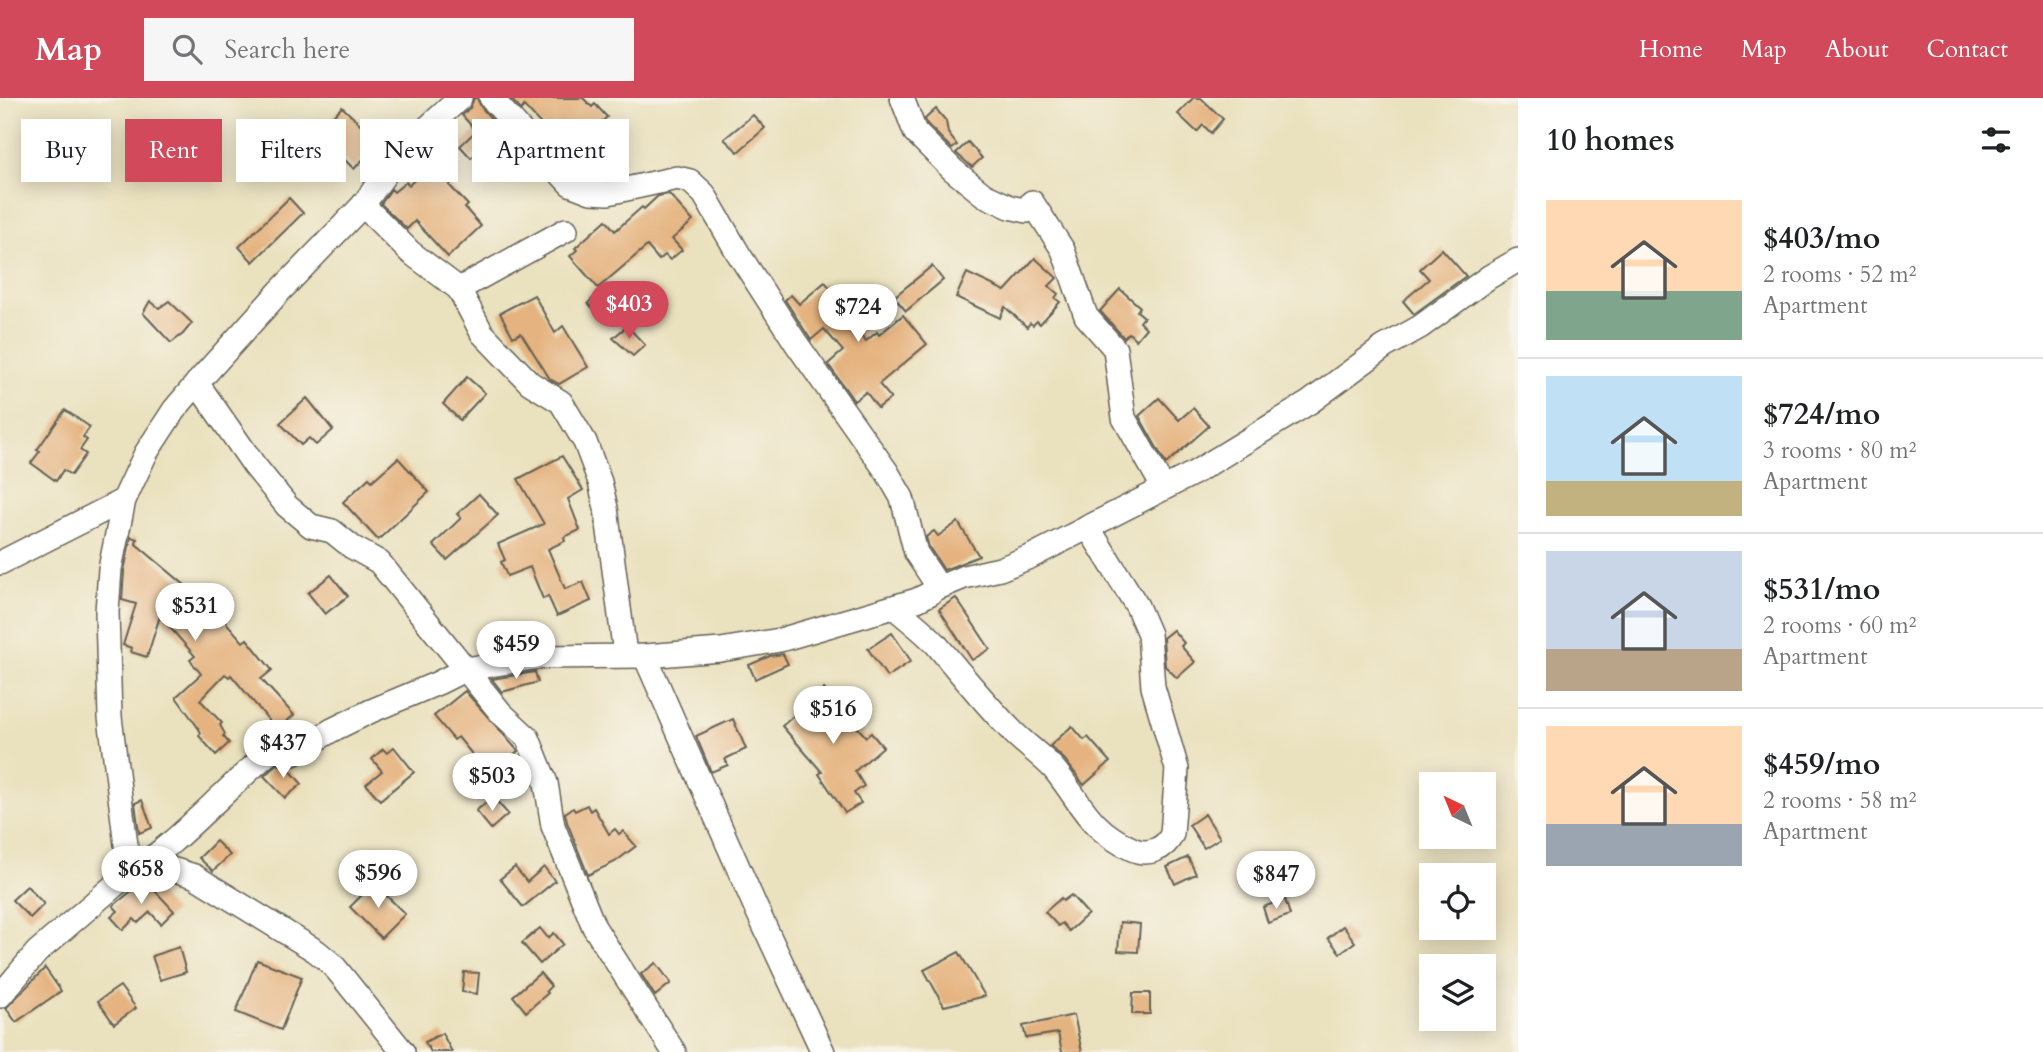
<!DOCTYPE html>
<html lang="en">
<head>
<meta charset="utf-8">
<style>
	body { margin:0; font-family:Cardo,serif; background:#f6f6f6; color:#202124; height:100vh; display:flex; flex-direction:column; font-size:26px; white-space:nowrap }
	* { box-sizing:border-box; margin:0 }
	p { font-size:23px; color:#757577 }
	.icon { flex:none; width:38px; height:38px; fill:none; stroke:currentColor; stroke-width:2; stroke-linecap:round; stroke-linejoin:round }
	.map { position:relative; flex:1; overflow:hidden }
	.details { display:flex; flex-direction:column; background:#fff; width:525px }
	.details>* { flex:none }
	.top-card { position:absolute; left:21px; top:21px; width:665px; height:63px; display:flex; gap:14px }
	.needle { width:46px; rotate:317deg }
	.fabs { position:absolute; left:1419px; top:674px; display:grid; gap:14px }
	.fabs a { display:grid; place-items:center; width:77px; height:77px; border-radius:0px; background:#fff; box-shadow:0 4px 18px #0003; font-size:35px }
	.price { position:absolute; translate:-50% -60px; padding:0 16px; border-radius:24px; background:#fff; color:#222; font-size:23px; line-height:46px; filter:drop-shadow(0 2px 4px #0008) }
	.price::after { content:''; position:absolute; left:50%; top:42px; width:21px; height:16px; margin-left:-10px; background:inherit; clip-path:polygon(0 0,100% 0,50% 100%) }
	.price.current { background:#d1495b; color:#fff }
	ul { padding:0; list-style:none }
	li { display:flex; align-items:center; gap:21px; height:175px; padding:0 28px }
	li+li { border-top:2px solid #e0e0e0 }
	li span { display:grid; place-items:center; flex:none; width:196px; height:140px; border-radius:0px; color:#555 }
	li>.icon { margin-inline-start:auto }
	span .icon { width:84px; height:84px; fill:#fffc; stroke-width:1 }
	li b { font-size:30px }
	h2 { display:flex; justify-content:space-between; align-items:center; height:84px; padding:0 28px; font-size:30px }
	.pill { padding:0 24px; border-radius:0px; background:#fff; box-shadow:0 4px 18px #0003; font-size:24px; line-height:63px }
	.pill.current { background:#d1495b; color:#fff }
	header { display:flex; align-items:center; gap:42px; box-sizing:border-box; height:98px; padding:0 35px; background:#d1495b; color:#fff }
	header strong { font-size:33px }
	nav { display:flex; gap:38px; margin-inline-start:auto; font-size:24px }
	.search { width:490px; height:63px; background:#f6f6f6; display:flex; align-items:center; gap:18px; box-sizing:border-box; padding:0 24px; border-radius:0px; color:#757577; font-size:26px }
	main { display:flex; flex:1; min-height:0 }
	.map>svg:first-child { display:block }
</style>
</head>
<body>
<header>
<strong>Map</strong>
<div class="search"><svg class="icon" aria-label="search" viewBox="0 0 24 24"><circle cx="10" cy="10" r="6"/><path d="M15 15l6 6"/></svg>Search here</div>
<nav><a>Home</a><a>Map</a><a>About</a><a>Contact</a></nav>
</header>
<main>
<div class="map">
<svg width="1518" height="954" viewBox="0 0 1518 954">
	<rect width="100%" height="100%" fill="#f7f3e8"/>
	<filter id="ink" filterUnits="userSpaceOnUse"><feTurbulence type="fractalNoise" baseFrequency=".0143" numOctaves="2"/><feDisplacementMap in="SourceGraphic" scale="14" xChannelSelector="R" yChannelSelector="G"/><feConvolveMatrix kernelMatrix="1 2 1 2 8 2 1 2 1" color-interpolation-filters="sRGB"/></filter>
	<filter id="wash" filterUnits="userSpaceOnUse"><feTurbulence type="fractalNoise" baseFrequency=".00686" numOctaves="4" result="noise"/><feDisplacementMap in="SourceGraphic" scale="28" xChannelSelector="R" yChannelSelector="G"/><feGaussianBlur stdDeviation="1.57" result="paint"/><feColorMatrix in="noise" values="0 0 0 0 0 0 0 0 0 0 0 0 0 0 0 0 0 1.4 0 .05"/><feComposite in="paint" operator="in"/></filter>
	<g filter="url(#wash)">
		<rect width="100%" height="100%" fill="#eae1be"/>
		<g id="blocks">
			<g fill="#e5b37f">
				<polygon points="474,0 477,0 481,9 500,31 495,35 498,38 471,60 460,48 476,33 462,17 470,10"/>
				<polygon points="510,0 583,0 592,9 595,6 607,19 594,31 601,38 587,52 590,55 574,70 554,47 557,45 551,37 524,8 521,12"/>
				<polygon points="1193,0 1201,0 1223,21 1211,35 1203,27 1197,34 1178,16"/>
				<polygon points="342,9 372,37 365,44 373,51 354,71 344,61 321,85 305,69 322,52 307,45"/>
				<polygon points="936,11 946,23 948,35 957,47 952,51 927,26 925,21"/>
				<polygon points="753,17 765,30 738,54 724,41"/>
				<polygon points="968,44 982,60 972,69 956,55"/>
				<polygon points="436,63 454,83 449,87 468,107 465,110 481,128 448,159 415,123 407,131 381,106 391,91 394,94 406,84 409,87"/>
				<polygon points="669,96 693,123 672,141 682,152 670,162 665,157 659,162 647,148 598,190 570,158 577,152 575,150 606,122 615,133 642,109 644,111 658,98"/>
				<polygon points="289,100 303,115 253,164 239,149"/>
				<polygon points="1442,151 1466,178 1414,216 1403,203 1429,181 1420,171"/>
				<polygon points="1035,160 1057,180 1049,188 1058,196 1055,200 1060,204 1040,226 1037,223 1033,227 1030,225 1027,229 1005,209 1000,220 956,199 967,175 1005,193"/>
				<polygon points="932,168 943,182 906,213 894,199"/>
				<polygon points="825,184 844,206 839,211 866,243 877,234 879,237 903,217 927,246 879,286 891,300 878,310 866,294 854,303 828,266 843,253 824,231 811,242 785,202 791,197 799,206"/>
				<polygon points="607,187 618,198 598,216 588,205"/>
				<polygon points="1120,191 1140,209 1137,213 1144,219 1140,224 1146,230 1136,242 1129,235 1124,240 1100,213"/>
				<polygon points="534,197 555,235 563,228 588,269 559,286 550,281 521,235 513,239 500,215"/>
				<polygon points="150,203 159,210 169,203 192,225 183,236 171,245 143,215"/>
				<polygon points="627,228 645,247 633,258 613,240"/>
				<polygon points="467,279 485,295 460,322 443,306"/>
				<polygon points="307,300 333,332 316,347 309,340 301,347 280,325"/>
				<polygon points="1159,300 1179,322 1193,310 1209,328 1166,366 1139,318"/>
				<polygon points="65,312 90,329 83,339 87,342 80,352 86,356 71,377 63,372 56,383 31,365 40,353 37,352"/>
				<polygon points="562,358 583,392 568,401 580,432 564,439 565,443 548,451 565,491 583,484 591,503 557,518 548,498 543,501 530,469 507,478 501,464 505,462 498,446 544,426 518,381"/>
				<polygon points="398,360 429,394 378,442 343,404 369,380 372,383"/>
				<polygon points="479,396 498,417 447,462 433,447 461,420 457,416"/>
				<polygon points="958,424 979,458 944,472 929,449 926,439 934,433 938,438"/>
				<polygon points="131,439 137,441 136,446 217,514 243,544 247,541 272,572 261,581 294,617 277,632 231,577 229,579 225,576 200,602 222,625 220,627 225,636 223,638 229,645 216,657 199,638 201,635 199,631 176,599 201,576 190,562 195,558 160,518 147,559 131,554 132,550 123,547 136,506 122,502 124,473"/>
				<polygon points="331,477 348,498 325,516 308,495"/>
				<polygon points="956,500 990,551 972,562 939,511"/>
				<polygon points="1173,532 1184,545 1181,548 1195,564 1177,580 1165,568 1163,540"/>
				<polygon points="892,535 911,563 887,579 868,551"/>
				<polygon points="783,556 788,566 755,581 749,567 770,558"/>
				<polygon points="535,574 538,584 502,594 492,581"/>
				<polygon points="824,591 866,639 871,635 883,649 855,673 864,688 854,695 861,705 845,715 819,676 822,674 782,628"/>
				<polygon points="465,593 518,653 489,677 458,639 454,642 434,618"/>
				<polygon points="733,621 746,651 725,661 728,667 711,674 696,638"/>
				<polygon points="1072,628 1084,642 1088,639 1110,664 1084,687 1065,662 1050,648"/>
				<polygon points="394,649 414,674 380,702 366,686 382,673 372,661 383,651 387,655"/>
				<polygon points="277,666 287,669 302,686 285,700 264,678"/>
				<polygon points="493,699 508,716 491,731 476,713"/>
				<polygon points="142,702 152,730 139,735 135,705"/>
				<polygon points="587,707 590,713 594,710 609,736 615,731 619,736 623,733 636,748 615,764 588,777 567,724 565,715 573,710 575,713"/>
				<polygon points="1205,716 1220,740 1204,750 1189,727"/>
				<polygon points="216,743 230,757 213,773 199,760"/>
				<polygon points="1188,759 1196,776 1175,786 1167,769"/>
				<polygon points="515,769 527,784 544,769 555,783 523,809 500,781"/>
				<polygon points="145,782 174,813 161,826 150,814 138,825 134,821 123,832 111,819 118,813 113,808"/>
				<polygon points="374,785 405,816 381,840 350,809"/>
				<polygon points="27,788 44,806 30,820 12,802"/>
				<polygon points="1071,797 1088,816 1069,833 1062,825 1058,828 1045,814 1061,800 1063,803"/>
				<polygon points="1285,801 1290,817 1268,825 1263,809"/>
				<polygon points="1120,824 1140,826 1138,854 1118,853"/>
				<polygon points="1343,828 1355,844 1340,855 1328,840"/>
				<polygon points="540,830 548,840 554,835 563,846 540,866 522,845"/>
				<polygon points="179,849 186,874 160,882 152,858"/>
				<polygon points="959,854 985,898 944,908 924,872"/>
				<polygon points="257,862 302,879 281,932 236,914"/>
				<polygon points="656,865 671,885 655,898 641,876"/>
				<polygon points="45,870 61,893 16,924 6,910"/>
				<polygon points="464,874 479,875 477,896 462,894"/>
				<polygon points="540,875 551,888 546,893 548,895 526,914 513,898"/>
				<polygon points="120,888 136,910 114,926 98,903"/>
				<polygon points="1133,895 1150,895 1150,916 1132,916"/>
				<polygon points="1074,917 1082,954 1062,954 1058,935 1026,940 1023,928"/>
				<polygon points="442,935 452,954 431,954 425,944"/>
			</g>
		</g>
	</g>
	<g filter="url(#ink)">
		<use href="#blocks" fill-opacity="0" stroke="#646155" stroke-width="2"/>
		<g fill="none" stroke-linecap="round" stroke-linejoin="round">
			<defs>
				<g id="minor">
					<polyline points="902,0 915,34 953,72 984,97 1010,109 1027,113 1032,104 1063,152 1086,218 1115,251 1124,320 1163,389"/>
					<polyline points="363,107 410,154 459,191 482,235 530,285 561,304 585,344 600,384 606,410 625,556"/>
					<polyline points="459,191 566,132"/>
					<polyline points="197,285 254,367 287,408 311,428 332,433 352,449 379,464 501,615 528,640 546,685 553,728 594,829 674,954"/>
					<polyline points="0,465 124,402"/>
					<polyline points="933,492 964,479 1000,471 1032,458 1194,375 1310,304 1384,249 1420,229 1489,179 1518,162"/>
					<path d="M895,510c14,12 29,23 41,36 25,30 50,61 78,89 13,13 28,23 40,36 28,34 33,59 78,80 15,7 33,1 40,-15l5,-65 -24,-82 -4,-53 -12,-28 -49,-79"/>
					<polyline points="645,558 756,810 823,954"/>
					<polyline points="149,764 194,778 316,853 333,867 403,954"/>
					<path d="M123,780c58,-35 99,-88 151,-129l19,5 39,-24 39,-19 67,-28 28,-14 73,-12 106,-1 76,-6 59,-10 137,-40 14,-7 5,-10 -20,-30 -14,-55 -15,-26 -91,-129 -58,-90 -34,-59 -14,-13 -13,-3 -69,15 -17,-1 -21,-8 -79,-86"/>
					<polyline points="0,898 37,854 123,780 127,755 110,619 107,514 110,471 124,402 146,355 174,312 197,285 280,193 363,107 401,54 460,0"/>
				</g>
			</defs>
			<use href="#minor" stroke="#646155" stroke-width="26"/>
			<use href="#minor" stroke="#fff" stroke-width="23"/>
		</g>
	</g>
</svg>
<div class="fabs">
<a><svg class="needle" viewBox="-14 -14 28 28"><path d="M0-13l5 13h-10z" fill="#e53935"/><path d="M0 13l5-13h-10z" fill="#757577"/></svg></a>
<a><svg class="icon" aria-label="locate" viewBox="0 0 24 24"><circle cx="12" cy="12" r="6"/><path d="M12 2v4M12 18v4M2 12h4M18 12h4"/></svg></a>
<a><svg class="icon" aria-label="layers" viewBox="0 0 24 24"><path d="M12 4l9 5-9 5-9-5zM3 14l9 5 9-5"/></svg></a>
</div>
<b class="price current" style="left:629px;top:243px">$403</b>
<b class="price" style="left:858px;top:246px">$724</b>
<b class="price" style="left:195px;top:545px">$531</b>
<b class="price" style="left:516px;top:583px">$459</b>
<b class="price" style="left:833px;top:648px">$516</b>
<b class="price" style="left:283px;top:682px">$437</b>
<b class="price" style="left:492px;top:715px">$503</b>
<b class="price" style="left:141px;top:808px">$658</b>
<b class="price" style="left:378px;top:812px">$596</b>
<b class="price" style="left:1276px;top:813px">$847</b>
<div class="top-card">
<a class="pill">Buy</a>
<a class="pill current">Rent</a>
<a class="pill">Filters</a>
<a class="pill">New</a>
<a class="pill">Apartment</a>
</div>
</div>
<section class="details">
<h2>10 homes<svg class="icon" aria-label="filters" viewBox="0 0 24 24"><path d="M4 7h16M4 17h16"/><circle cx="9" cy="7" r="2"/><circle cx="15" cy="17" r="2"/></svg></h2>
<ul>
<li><span style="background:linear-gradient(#ffd9b3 65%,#7fa58c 0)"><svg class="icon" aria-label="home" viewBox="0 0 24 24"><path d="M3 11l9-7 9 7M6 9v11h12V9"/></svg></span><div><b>$403/mo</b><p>2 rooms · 52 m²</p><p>Apartment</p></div></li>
<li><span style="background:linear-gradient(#bfe0f5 75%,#c2b280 0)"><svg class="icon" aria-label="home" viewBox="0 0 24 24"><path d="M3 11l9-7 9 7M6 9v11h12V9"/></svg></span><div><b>$724/mo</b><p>3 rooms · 80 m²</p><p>Apartment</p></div></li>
<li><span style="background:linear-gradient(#c9d6e8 70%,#b9a48a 0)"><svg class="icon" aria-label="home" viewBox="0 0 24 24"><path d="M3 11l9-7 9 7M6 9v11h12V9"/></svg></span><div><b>$531/mo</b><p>2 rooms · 60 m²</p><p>Apartment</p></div></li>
<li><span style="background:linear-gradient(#ffd9b3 70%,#9aa5b1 0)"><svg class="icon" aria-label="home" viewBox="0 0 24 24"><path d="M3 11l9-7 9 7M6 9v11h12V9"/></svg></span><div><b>$459/mo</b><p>2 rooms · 58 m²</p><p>Apartment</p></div></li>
</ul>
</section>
</main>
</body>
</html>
